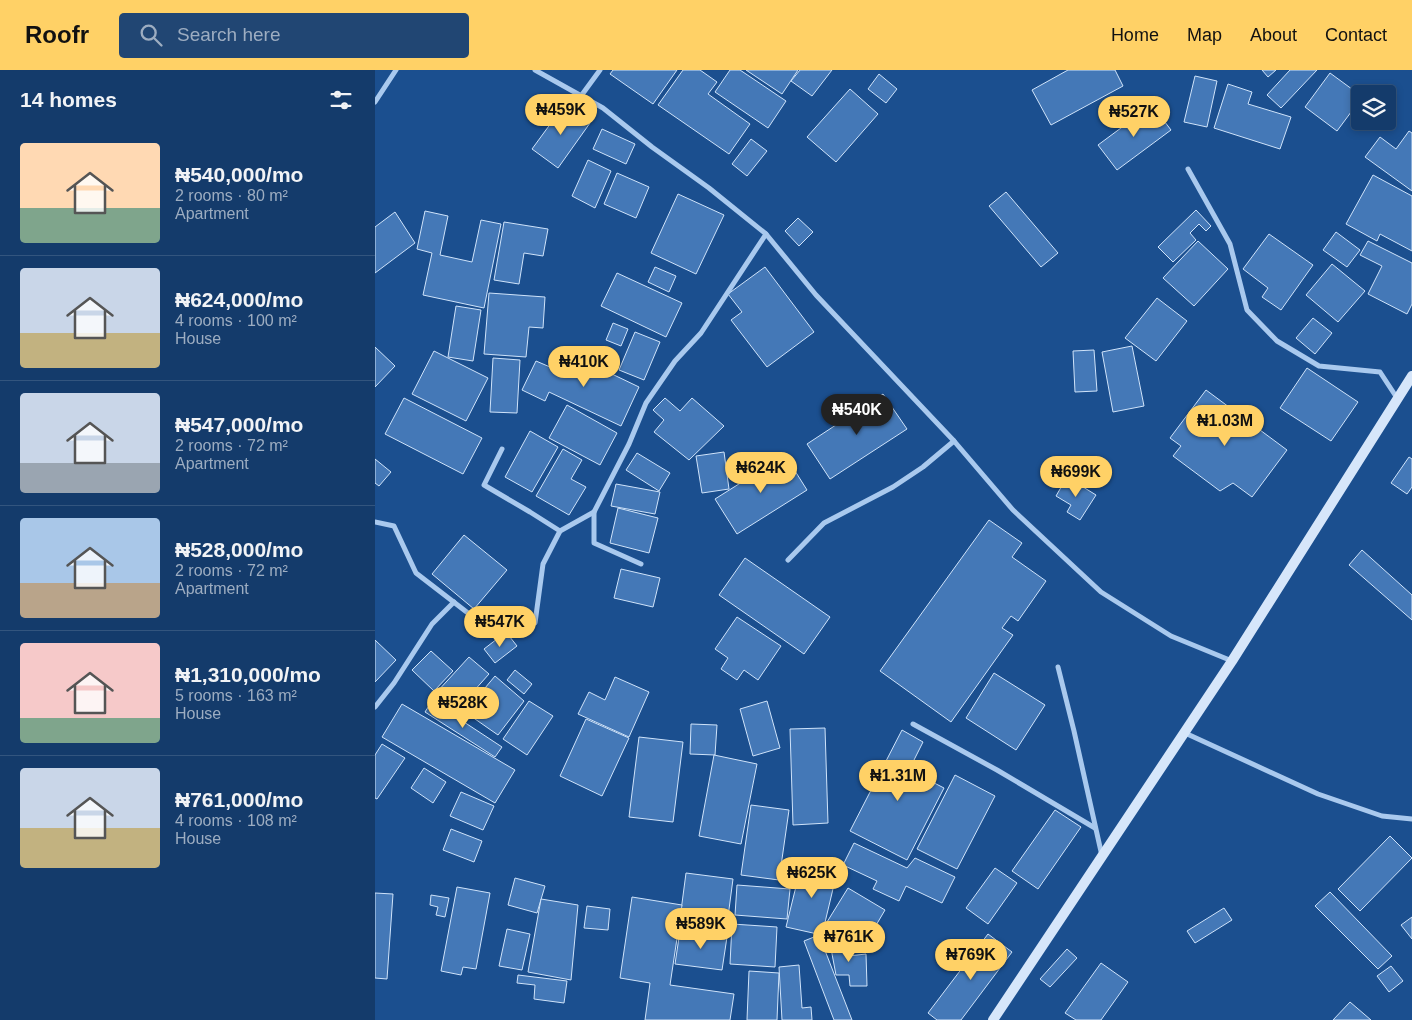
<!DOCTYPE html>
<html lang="en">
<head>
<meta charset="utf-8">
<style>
	body { margin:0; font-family:Helvetica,sans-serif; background:#214673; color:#f1f3f6; height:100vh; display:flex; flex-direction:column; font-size:19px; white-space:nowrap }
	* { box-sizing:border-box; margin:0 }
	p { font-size:16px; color:#9dadc1 }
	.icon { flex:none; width:28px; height:28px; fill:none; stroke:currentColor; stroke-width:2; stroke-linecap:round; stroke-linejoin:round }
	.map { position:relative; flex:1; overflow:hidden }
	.side { display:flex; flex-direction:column; background:#143b6b; width:375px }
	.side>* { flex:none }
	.fabs { position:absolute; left:976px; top:15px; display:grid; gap:10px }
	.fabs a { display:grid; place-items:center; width:45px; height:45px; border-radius:5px; background:#143b6b; box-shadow:0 2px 8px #0003,0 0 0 1px #33557e; font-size:25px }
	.price { position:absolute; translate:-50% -42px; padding:0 11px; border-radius:18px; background:#ffd166; color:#111; font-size:16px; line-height:32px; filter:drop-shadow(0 1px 2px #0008) }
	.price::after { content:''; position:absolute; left:50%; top:30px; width:15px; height:11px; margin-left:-8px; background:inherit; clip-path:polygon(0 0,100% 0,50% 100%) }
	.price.selected { background:#222; color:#fff }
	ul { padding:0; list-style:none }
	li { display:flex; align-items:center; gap:15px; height:125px; padding:0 20px }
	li+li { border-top:1px solid #33557e }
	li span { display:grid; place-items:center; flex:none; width:140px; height:100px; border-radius:5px; color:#555 }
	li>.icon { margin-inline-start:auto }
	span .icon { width:60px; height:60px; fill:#fffc; stroke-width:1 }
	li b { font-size:21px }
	h2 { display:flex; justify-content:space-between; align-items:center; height:60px; padding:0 20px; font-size:21px }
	header { display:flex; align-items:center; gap:30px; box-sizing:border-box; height:70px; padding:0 25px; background:#ffd166; color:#111 }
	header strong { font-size:24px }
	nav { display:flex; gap:28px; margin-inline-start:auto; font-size:18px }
	.search { width:350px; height:45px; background:#214673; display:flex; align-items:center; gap:12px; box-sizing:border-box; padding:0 18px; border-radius:5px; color:#9dadc1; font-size:19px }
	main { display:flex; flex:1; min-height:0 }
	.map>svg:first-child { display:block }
</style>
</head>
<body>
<header>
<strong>Roofr</strong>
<div class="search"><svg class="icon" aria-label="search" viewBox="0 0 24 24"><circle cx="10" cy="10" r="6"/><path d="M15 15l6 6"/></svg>Search here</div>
<nav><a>Home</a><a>Map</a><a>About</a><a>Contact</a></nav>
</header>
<main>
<section class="side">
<h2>14 homes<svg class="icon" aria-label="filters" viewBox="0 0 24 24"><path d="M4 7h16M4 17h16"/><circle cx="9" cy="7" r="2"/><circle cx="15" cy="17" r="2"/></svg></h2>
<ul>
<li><span style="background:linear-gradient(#ffd9b3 65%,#7fa58c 0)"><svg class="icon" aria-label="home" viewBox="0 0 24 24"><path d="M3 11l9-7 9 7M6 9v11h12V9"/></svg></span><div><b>₦540,000/mo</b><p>2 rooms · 80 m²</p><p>Apartment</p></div></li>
<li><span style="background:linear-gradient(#c9d6e8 65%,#c2b280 0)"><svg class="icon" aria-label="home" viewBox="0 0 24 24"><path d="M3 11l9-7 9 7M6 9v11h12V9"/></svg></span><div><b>₦624,000/mo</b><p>4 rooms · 100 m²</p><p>House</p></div></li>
<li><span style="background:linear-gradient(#c9d6e8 70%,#9aa5b1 0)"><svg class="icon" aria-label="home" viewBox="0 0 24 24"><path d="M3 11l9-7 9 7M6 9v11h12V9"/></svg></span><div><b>₦547,000/mo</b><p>2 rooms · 72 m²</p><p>Apartment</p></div></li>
<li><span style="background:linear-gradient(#a9c7e8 65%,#b9a48a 0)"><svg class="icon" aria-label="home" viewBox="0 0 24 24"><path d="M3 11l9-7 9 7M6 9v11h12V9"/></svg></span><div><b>₦528,000/mo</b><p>2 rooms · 72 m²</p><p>Apartment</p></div></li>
<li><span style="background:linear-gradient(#f6c9c9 75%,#7fa58c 0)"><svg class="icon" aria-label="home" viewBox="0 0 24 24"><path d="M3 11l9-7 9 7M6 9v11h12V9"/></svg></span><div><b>₦1,310,000/mo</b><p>5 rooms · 163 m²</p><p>House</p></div></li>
<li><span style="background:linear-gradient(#c9d6e8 60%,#c2b280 0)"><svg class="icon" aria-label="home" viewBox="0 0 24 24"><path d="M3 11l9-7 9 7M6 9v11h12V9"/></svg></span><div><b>₦761,000/mo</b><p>4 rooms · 108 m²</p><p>House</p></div></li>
</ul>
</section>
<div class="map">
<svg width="1037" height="950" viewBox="0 0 1037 950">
	<rect width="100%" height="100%" fill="#1b4f8f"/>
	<g fill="#4478b7" stroke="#cfe3fa">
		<polygon points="238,0 302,0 278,34 235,4"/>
		<polygon points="308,0 325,0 342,12 333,24 375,54 354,84 283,35"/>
		<polygon points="355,0 365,0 411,31 393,58 340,22"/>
		<polygon points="371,0 423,0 407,24"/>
		<polygon points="425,0 457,0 437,26 416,11"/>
		<polygon points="693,0 740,0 748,16 676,55 657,20"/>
		<polygon points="887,0 901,0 893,7"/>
		<polygon points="915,0 942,0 906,38 892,25"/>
		<polygon points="955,3 985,25 985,30 962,61 930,37"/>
		<polygon points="504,4 522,19 511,33 493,19"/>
		<polygon points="820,6 842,11 832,57 809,52"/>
		<polygon points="853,14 877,22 873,34 916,47 905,79 839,58"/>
		<polygon points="475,19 503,44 461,92 432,67"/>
		<polygon points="190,34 215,53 183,98 157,79"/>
		<polygon points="777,35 796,60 742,100 723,75"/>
		<polygon points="227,59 260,74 251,94 218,79"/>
		<polygon points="1034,61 1037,63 1037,121 990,87 1005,67 1021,79"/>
		<polygon points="376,69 392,81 372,106 357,94"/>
		<polygon points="213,90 236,101 220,138 197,126"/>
		<polygon points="242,103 274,117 261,148 229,134"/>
		<polygon points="998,105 1037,126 1037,181 1005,164 1002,171 971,154"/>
		<polygon points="631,122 683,183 666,197 614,136"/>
		<polygon points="303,124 349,145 321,204 276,183"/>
		<polygon points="821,140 836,156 831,161 824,154 815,163 821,170 798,192 783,177"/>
		<polygon points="50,141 73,146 65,185 97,192 106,150 126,154 109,238 48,225 57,183 42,179"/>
		<polygon points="20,142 40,173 0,203 0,157"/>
		<polygon points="423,148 438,162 424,176 410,161"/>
		<polygon points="129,152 173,159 168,186 149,183 144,214 119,210"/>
		<polygon points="961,162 985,180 972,197 948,180"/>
		<polygon points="894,164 938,195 906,240 887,227 893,218 868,199"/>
		<polygon points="823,171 853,199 819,236 788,208"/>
		<polygon points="993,171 1037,193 1037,234 1032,244 993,224 1007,196 985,185"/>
		<polygon points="957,194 990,221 963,252 931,225"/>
		<polygon points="280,197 301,206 294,222 273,212"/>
		<polygon points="390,197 439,262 392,297 356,250 367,242 353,224"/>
		<polygon points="242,203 307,233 291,267 226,236"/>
		<polygon points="114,223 170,227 168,258 154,257 151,287 109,284"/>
		<polygon points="782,228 812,251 781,291 750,268"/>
		<polygon points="81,236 106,240 98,291 73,287"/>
		<polygon points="938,248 957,263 940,284 921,268"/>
		<polygon points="238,253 253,259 246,276 231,270"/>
		<polygon points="260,262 285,272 269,310 244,300"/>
		<polygon points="757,276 769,336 738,342 727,282"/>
		<polygon points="0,277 20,296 0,317"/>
		<polygon points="719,280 722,321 700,322 698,281"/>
		<polygon points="59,281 113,308 91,351 37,324"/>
		<polygon points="191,282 264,317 246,356 174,322 170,331 147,320 161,291 182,300"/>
		<polygon points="118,288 145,290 142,343 115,342"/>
		<polygon points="932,298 983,332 956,371 905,338"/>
		<polygon points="831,320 912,380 877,427 858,413 845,421 798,386 806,376 795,368"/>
		<polygon points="508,324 532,359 455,409 432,374"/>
		<polygon points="29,328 107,368 88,404 10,364"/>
		<polygon points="290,328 305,341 317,328 349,356 314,390 279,362 289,350 278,340"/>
		<polygon points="192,335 242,363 225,395 174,368"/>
		<polygon points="155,361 183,377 157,422 130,407"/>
		<polygon points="188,379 207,390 196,409 211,417 194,445 161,426"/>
		<polygon points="349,382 354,419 327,423 321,386"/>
		<polygon points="262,383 295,403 284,421 251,400"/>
		<polygon points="410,385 432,420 362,464 340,429"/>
		<polygon points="1034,387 1037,389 1037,417 1032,424 1016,413"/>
		<polygon points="0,389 16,402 4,416 0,413"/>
		<polygon points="692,407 721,425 705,450 692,442 696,435 681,426"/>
		<polygon points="241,414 285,422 280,444 236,436"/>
		<polygon points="243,438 283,448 274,483 235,473"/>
		<polygon points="614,450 647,473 637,487 671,511 643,551 636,546 627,558 638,565 576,652 505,601"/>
		<polygon points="89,465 132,500 99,539 57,504"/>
		<polygon points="987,480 1037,525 1037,550 974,495"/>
		<polygon points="370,488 455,547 429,584 344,525"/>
		<polygon points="246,499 285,508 278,537 239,528"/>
		<polygon points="362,547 406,576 383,610 369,600 362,610 346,599 353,588 340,579"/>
		<polygon points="131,562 142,576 120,593 109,579"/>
		<polygon points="0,570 21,590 0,612"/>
		<polygon points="56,581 78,601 59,621 37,600"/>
		<polygon points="94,587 114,604 81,641 61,623"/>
		<polygon points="140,600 157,614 149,624 132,610"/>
		<polygon points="619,603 670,635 641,680 591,648"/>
		<polygon points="120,606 149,631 123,665 90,642"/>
		<polygon points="240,607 274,622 254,667 203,644 214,622 230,630"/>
		<polygon points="57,631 127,677 120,687 50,642"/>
		<polygon points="154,631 178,646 152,685 128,669"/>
		<polygon points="392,631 405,678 378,686 365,639"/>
		<polygon points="27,634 140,700 120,733 7,667"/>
		<polygon points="211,649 254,668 227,726 185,706"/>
		<polygon points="316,654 342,655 340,685 315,684"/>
		<polygon points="450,658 453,753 418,755 415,659"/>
		<polygon points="527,660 548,672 534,700 569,718 532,790 475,761"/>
		<polygon points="264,667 308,672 298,752 254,747"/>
		<polygon points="7,674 30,688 2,729 0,728 0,685"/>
		<polygon points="339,685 382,694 366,774 324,766"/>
		<polygon points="49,698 71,712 58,733 36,718"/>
		<polygon points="580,705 620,726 582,799 542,779"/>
		<polygon points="86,722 119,736 108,760 75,746"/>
		<polygon points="376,735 414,740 404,810 366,805"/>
		<polygon points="680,740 706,757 663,819 637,801"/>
		<polygon points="76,759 107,771 99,792 68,780"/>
		<polygon points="1015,766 1037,788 985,841 963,819"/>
		<polygon points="479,773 532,798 540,788 580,807 567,833 531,816 524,831 498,819 502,811 468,795"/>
		<polygon points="427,792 462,802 447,865 411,857"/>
		<polygon points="620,798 642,813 613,854 591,838"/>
		<polygon points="311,803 358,809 351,862 304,856"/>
		<polygon points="140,808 170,816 162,843 133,835"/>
		<polygon points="362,815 415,819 412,849 360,845"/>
		<polygon points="82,817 115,823 101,899 88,897 86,905 66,901"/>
		<polygon points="473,818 510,840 490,874 452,852"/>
		<polygon points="955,822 1017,886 1003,899 940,836"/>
		<polygon points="0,823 18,824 12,909 0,908"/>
		<polygon points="56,825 74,828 70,847 61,845 63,837 55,835"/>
		<polygon points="257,827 307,835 295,915 359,924 355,950 270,950 275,913 245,908"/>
		<polygon points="166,829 203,835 196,910 153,902"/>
		<polygon points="212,836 235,839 233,860 209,858"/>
		<polygon points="849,838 857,850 820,873 812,861"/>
		<polygon points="1037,847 1037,869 1026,855"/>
		<polygon points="357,854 402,857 400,897 355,894"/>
		<polygon points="132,859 155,864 147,900 124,896"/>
		<polygon points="305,861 352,867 347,900 300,894"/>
		<polygon points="613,864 637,882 586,950 562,950 553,943"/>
		<polygon points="444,865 477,950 459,950 429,871"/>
		<polygon points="470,866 473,886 491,884 492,916 475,916 474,905 461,905 454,868"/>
		<polygon points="692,879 702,888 675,917 665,909"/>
		<polygon points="726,893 753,912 726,950 701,950 690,943"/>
		<polygon points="424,895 427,938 436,937 437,950 407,950 404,897"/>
		<polygon points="1016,896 1028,911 1014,922 1002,906"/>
		<polygon points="374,901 404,903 402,950 372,950"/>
		<polygon points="143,905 192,911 189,933 159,929 160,915 142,913"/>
		<polygon points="975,932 996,950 958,950"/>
	</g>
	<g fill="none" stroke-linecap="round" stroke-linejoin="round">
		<g stroke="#a9c9ee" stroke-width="5">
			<polyline points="160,0 228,38 277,77 334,118 391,164 441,225 579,371 638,440 726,522 796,566 857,591"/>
			<polyline points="206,26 225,0"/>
			<polyline points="0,32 21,0"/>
			<polyline points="813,99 855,174 872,240 902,271 944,296 1005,302 1022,328"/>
			<polyline points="127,379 109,415 155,442 185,461"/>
			<polyline points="0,452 19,456 41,503 102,550 160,553 168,494 185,461 219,442"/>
			<polyline points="413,490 449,453 518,417 548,397 579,371"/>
			<polyline points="266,494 219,473 219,442 254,374 271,333 300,291 326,263 391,164"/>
			<polyline points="683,597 699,661 727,786"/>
			<polyline points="0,637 19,613 57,554 79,532"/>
			<polyline points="538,654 622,700 720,758"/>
			<polyline points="810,663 943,724 1007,746 1037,749"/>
		</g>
		<polyline stroke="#d6e6fa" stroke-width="10" points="618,950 857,591 1037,306"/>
	</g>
</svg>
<div class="fabs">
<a><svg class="icon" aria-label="layers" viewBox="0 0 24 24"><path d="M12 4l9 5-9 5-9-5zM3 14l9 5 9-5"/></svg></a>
</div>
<b class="price" style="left:186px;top:66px">₦459K</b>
<b class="price" style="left:759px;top:68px">₦527K</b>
<b class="price" style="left:209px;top:318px">₦410K</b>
<b class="price selected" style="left:482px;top:366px">₦540K</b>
<b class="price" style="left:850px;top:377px">₦1.03M</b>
<b class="price" style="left:386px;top:424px">₦624K</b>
<b class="price" style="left:701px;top:428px">₦699K</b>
<b class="price" style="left:125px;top:578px">₦547K</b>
<b class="price" style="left:88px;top:659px">₦528K</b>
<b class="price" style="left:523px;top:732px">₦1.31M</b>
<b class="price" style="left:437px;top:829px">₦625K</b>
<b class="price" style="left:326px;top:880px">₦589K</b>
<b class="price" style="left:474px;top:893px">₦761K</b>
<b class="price" style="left:596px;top:911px">₦769K</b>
</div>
</main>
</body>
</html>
